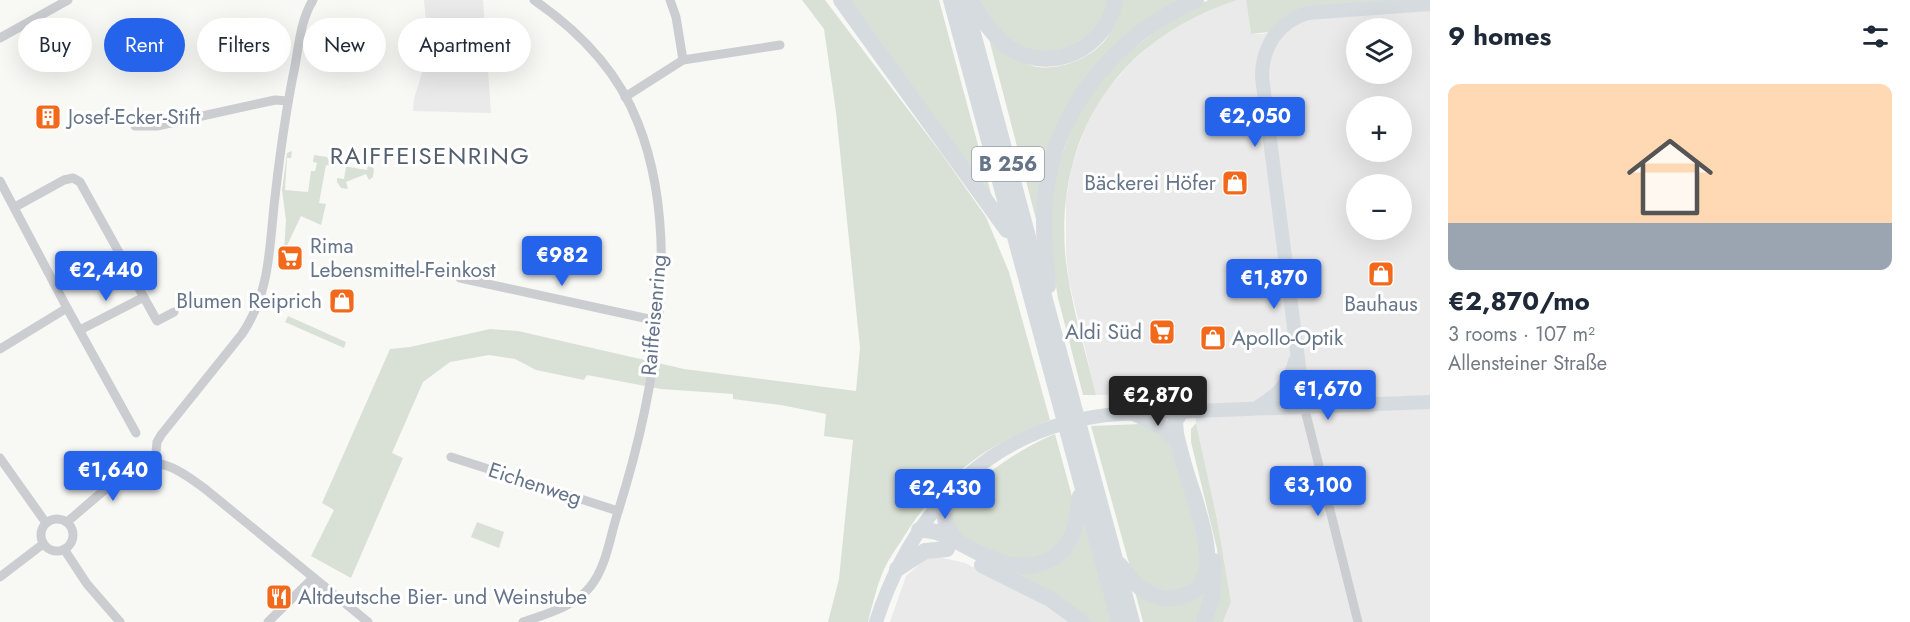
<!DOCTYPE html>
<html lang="en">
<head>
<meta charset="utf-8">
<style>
	body { margin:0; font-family:Jost,sans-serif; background:#f2f2f3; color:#1f2937; height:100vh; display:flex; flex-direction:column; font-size:22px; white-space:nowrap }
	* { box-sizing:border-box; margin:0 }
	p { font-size:20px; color:#747a83 }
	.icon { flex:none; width:33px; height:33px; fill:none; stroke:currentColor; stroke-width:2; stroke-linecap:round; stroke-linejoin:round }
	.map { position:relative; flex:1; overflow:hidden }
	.sheet { display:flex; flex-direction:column; background:#fff; width:480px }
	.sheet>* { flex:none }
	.banner { position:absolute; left:18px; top:18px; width:570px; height:54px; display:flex; gap:12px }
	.controls { position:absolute; left:1346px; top:18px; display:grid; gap:12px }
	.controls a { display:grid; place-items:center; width:66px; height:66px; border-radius:50%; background:#fff; box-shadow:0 6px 24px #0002; font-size:30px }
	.price { position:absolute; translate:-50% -51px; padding:0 14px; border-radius:6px; background:#2563eb; color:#fff; font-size:20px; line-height:39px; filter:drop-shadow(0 2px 3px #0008) }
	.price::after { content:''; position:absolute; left:50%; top:36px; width:18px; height:14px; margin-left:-9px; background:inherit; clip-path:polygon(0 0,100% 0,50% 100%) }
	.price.current { background:#222; color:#fff }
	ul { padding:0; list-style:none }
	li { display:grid; align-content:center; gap:12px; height:318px; padding:0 18px }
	li span { display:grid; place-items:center; height:186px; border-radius:12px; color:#555 }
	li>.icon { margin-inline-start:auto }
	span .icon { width:108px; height:108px; fill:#fffc; stroke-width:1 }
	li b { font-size:26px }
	h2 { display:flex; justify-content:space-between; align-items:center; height:72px; padding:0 18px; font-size:26px }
	.pill { padding:0 21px; border-radius:27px; background:#fff; box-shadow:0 6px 24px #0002; font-size:21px; line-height:54px }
	.pill.current { background:#2563eb; color:#fff }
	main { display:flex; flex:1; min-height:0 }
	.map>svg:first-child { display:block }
</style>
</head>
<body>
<main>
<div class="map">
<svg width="1430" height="622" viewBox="0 0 1430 622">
	<rect width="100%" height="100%" fill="#f8f8f5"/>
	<g fill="#e9eae9" fill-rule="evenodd">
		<polygon points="424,0 483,0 491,113 413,111 414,99 429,50"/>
		<path d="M1237,0h9l5,34h12l6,-2 16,-16 22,-9 123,-7v622h-207l8,-20 -14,-83 -21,-96 -1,-30 -99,2 -27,-114 -3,-27v-55l6,-34 12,-34 12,-25 13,-19 22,-24 25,-23 28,-18 32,-15zM1356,28h45v46h-45zM1356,106h45v46h-45zM1356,184h45v46h-45z"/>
		<polygon points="930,555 965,563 1032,597 1070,622 890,622 906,576"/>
	</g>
	<g fill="#d9e1d6">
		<path d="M802,0h23l116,153 45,64 23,55 41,148c-66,26 -109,57 -147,118 -7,11 -16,23 -21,36 -6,15 -10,32 -14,48h-40l11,-43 14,-139 -29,-4 2,-22 -45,-9 -48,-6v-5l-72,-5 -74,-14 -3,5 -48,-10 -21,-11 -26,-4 -39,7 -27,20 -31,71 11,5 -52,120 -40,-22 23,-46 -12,-7 68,-154 20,-2 80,-18 28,2 166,38 172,22 4,-43 -24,-236 -12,-83z"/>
		<polygon points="848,0 939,0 992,197"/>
		<polygon points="980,0 1111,0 1103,23 1073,50 1034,53 1002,35"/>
		<path d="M1121,0h61l-102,87 -42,140 -49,-188c14,9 28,22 44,27 24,6 58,-7 73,-27 8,-11 11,-26 15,-39z"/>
		<path d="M1209,0h28c-116,38 -180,129 -172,252 4,47 20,97 31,143h-13l-25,-97 -8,-48 3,-71 27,-72 32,-42 69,-53z"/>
		<polygon points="1246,0 1425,0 1307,7 1285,16 1269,32 1251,34"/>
		<polygon points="292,151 291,158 287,158 285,190 308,192 311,171 315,171 317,163 313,162 314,155 327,157 332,166 326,165 319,203 326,204 321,225 301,216 284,252 286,220 282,190 287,153"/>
		<polygon points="344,160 349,160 349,167 367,170 368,164 374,169 373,177 369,180 366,174 346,182 348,189 341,188 337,182 337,178 344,179 346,167 339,166"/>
		<polygon points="288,316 346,342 344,348 285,322"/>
		<polygon points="1196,423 1217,519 1231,602 1223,622 1209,622 1219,565 1217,549 1191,442 1191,429"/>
		<polygon points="1141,424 1158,428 1174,445 1203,540 1202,571 1185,590 1153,591 1130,567 1091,426"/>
		<path d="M1055,434l18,66 -5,33 -21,22 -32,6 -60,-27 -4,-23c18,-29 73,-65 104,-77z"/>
		<polygon points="477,522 504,532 499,548 471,537"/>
		<polygon points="1084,522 1112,622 1087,622 1017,577 1018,570 1029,570"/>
		<polygon points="1209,575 1200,622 1143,622 1134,588 1157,602"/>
	</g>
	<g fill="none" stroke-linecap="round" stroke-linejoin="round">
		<g stroke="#cbcdd1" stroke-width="9">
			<polyline points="670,0 676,17 683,60"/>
			<polyline points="0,38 68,0"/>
			<polyline points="625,97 683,60 780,45"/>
			<polyline points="135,126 157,126 275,100 288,101"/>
			<polyline points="0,181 67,308 0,349"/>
			<polyline points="15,207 64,180 73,178 80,182 157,321 174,312"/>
			<polyline points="460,278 658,321"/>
			<polyline points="67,308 136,433"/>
			<polyline points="80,330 144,297"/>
			<polyline points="1304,406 1358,622"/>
			<polyline points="451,457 618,511"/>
			<polyline points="0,458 46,523"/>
			<path d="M155,463l2,-21 4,-7 81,-101c29,-43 27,-87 33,-137 5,-44 11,-88 20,-131 4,-22 6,-47 18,-66"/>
			<circle cx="57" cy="535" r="16"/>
			<path d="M67,522c19,-15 64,-60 87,-59 18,1 36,15 50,25l164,134"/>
			<polyline points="64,549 87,584 120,622"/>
			<polyline points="0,577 43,544"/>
			<polyline points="268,622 313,578"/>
			<path d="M523,622c23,-8 51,-15 67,-35 16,-19 20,-50 27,-72 37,-116 67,-276 21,-392 -20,-52 -59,-92 -104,-123"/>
		</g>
		<g stroke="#d6dbe0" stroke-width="14">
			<path d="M1304,406l-42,-329c0,-30 16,-55 45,-64l123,-9"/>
			<path d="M1258,407c19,-12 32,-23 37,-46"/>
			<path d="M876,622c37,-115 118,-199 243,-208l311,-12"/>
		</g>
		<g stroke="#d6dbe0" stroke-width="16">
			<polyline points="841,0 1007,230"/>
			<polyline points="951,0 1119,622"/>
			<polyline points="964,0 1132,622"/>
			<path d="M971,0c10,17 21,35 37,47 43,28 98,3 107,-47"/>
			<path d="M1048,286c-3,-32 -6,-64 -2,-96 12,-86 72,-155 150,-190"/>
			<polyline points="1134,413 1161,426 1177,440"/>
			<path d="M949,493c-6,23 -7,29 7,48"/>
			<path d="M919,530c16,-1 25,5 39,12 26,14 57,32 87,20 29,-12 32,-39 35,-66"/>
			<polyline points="982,565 1050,599 1082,622"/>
			<path d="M1120,565c13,17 27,35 51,33 57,-4 32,-70 23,-102 -7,-20 -13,-41 -18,-62l-1,-12 6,-11"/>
			<polyline points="897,569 925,551 947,549"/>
			<polyline points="1204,622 1212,597 1214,561"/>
		</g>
	</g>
	<defs>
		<symbol id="building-square" viewBox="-11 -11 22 22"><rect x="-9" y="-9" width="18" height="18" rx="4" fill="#f3691b" stroke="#fff"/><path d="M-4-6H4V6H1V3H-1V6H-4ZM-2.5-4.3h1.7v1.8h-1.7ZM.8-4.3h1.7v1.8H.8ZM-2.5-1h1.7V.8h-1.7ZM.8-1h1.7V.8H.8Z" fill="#fff"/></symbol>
		<symbol id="shop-square" viewBox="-11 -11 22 22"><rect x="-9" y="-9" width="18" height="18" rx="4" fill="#f3691b" stroke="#fff"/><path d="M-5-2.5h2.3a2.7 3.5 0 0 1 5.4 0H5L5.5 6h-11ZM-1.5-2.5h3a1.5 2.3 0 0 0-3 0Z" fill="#fff"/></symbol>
		<symbol id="supermarket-square" viewBox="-11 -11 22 22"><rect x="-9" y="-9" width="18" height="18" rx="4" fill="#f3691b" stroke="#fff"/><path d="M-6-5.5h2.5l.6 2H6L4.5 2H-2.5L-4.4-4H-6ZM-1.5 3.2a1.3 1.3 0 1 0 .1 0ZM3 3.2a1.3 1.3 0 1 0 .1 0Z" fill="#fff"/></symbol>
		<symbol id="restaurant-square" viewBox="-11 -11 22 22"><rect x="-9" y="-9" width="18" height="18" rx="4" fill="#f3691b" stroke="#fff"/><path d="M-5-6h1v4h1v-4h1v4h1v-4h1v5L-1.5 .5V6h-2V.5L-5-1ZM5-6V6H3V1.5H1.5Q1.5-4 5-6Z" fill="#fff"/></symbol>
	</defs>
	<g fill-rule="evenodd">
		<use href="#building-square" x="33" y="102" width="30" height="30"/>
		<use href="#shop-square" x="1220" y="168" width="30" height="30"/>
		<use href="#supermarket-square" x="275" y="243" width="30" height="30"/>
		<use href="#shop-square" x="1366" y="259" width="30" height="30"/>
		<use href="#shop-square" x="327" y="286" width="30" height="30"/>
		<use href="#supermarket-square" x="1147" y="317" width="30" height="30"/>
		<use href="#shop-square" x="1198" y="323" width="30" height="30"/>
		<use href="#restaurant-square" x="264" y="582" width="30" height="30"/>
	</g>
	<g text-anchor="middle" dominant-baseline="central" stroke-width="6" stroke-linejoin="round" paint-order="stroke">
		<rect fill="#fff" stroke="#939eac" stroke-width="1.5" x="972" y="147" width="72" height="34" rx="4.5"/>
		<g font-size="20" font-weight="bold" fill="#657489">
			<text x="1008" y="164">B 256</text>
		</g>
		<g font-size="21" fill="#657489" stroke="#fff" text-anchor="start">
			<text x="68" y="117">Josef-Ecker-Stift</text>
			<text x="1216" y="183" text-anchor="end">Bäckerei Höfer</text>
			<text x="310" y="246">Rima<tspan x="310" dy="24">Lebensmittel-Feinkost</tspan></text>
			<text x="322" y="301" text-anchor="end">Blumen Reiprich</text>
			<text x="1381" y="304" text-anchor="middle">Bauhaus</text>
			<text x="1142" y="332" text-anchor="end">Aldi Süd</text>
			<text x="1232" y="338">Apollo-Optik</text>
			<text x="298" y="597">Altdeutsche Bier- und Weinstube</text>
		</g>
		<g font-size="21" fill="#657489" stroke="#fff">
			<text transform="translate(654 315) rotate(-85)">Raiffeisenring</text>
			<text transform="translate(535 484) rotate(18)">Eichenweg</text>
		</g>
		<g font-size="24" letter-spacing="1.5" fill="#535f6e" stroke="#fff">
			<text x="430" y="155">RAIFFEISENRING</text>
		</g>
	</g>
</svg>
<div class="controls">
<a><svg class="icon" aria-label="layers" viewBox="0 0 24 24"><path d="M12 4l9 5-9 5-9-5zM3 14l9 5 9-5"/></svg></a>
<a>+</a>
<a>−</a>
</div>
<b class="price" style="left:1255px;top:148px">€2,050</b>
<b class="price" style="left:562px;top:287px">€982</b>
<b class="price" style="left:106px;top:302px">€2,440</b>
<b class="price" style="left:1274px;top:310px">€1,870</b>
<b class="price" style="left:1328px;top:421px">€1,670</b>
<b class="price current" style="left:1158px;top:427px">€2,870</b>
<b class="price" style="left:113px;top:502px">€1,640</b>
<b class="price" style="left:1318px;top:517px">€3,100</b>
<b class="price" style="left:945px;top:520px">€2,430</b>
<div class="banner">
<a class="pill">Buy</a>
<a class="pill current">Rent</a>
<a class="pill">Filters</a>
<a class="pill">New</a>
<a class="pill">Apartment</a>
</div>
</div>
<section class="sheet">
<h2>9 homes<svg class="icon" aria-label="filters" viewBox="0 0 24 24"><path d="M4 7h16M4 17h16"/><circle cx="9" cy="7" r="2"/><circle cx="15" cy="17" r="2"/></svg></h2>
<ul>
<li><span style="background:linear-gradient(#ffd9b3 75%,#9aa5b1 0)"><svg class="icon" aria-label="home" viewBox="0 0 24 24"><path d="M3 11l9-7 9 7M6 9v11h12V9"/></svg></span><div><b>€2,870/mo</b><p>3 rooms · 107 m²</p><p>Allensteiner Straße</p></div></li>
</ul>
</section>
</main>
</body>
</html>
